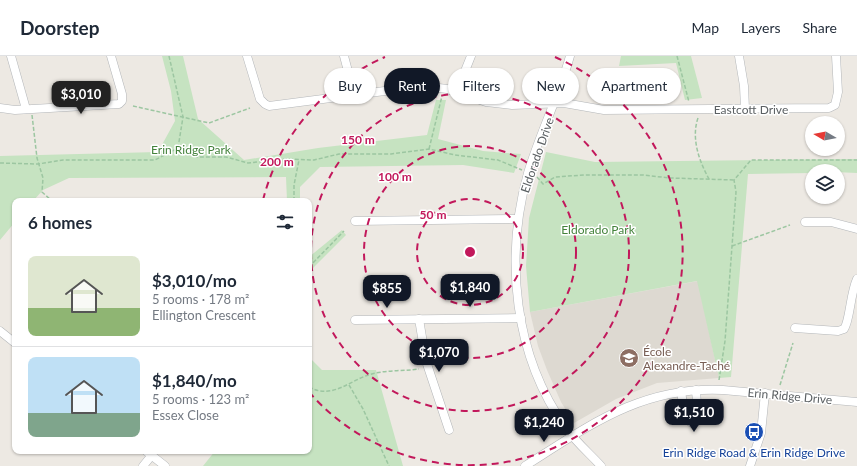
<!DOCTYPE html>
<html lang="en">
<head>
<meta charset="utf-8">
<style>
	body { margin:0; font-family:Lato,sans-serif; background:#f2f2f3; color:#1f2937; height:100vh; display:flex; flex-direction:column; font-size:15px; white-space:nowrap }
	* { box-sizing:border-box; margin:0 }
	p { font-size:13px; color:#747a83 }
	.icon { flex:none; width:22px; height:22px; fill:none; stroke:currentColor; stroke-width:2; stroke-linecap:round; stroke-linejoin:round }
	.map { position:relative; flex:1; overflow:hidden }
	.panel { position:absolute; left:12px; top:142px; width:300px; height:256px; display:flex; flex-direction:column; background:#fff; border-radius:8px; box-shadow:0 1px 3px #0004 }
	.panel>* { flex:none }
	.banner { position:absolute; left:324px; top:12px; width:380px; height:36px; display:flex; gap:8px }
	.needle { width:26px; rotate:280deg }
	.tools { position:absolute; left:805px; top:60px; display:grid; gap:8px }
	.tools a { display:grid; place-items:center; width:40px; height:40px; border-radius:50%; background:#fff; box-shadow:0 1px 3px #0004; font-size:20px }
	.price { position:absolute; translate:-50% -34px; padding:0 9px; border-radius:8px; background:#111827; color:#fff; font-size:13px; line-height:26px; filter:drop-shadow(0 1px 2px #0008) }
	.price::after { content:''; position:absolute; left:50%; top:24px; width:12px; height:9px; margin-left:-6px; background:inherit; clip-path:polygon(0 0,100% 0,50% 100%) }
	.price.selected { background:#222; color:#fff }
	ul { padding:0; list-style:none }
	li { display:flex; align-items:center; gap:12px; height:100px; padding:0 16px }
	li+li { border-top:1px solid #e0e1e3 }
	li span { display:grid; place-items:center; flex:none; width:112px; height:80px; border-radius:8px; color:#555 }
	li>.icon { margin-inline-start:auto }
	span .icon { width:48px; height:48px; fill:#fffc; stroke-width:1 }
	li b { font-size:17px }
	h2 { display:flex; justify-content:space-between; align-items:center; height:48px; padding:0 16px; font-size:17px }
	.pill { padding:0 14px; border-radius:18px; background:#fff; box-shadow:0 1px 3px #0004; font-size:14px; line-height:36px }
	.pill.selected { background:#111827; color:#fff }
	header { display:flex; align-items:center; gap:24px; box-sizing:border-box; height:56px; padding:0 20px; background:#fff; border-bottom:1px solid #e0e1e3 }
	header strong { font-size:19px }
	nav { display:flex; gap:22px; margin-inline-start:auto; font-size:14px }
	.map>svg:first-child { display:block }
</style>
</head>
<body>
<header>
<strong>Doorstep</strong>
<nav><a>Map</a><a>Layers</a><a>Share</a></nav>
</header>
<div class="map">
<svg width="857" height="410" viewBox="0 0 857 410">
	<rect width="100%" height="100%" fill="#ede9e3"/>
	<polygon fill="#ddd9d1" points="698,225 719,322 657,327 616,343 574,367 561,346 547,314 538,290 530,256"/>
	<g fill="#c6e3c1">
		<polygon points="162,0 183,0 198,63 244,104 318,92 427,79 436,44 446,44 438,83 483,95 521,98 514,117 463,109 320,111 300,131 300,145 287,145 286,121 69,122 43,134 33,145 15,145 15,166 0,184 0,100 158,96 175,65 171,35"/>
		<polygon points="621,0 691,0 702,42 685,44 676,7 619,10"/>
		<polygon points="546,96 595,106 857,103 857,117 812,115 812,117 748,118 731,321 719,322 697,225 530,256 526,210 529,162"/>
		<polygon points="342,174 346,179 309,216 309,201"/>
		<polygon points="309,301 322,314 376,314 403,410 203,410 215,395 309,395"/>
	</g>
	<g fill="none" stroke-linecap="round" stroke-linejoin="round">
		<defs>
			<g id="minor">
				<polyline points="11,0 26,53"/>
				<polyline points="247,0 260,43 265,48 269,50 423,30 447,33 486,46 512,49 564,47 604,54 829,52 835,49 838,36 836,0"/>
				<polyline points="344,0 354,38"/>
				<path d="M570,0c-11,40 -30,77 -42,117 -24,85 -14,183 38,255 10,14 24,26 35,38"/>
				<polyline points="739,0 744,30 745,53"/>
				<polyline points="457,35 471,0"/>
				<polyline points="0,52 15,54 119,48 122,45 122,38 111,0"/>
				<polyline points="355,165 518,163"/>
				<polyline points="805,166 831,166 857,173"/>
				<polyline points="419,263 426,305 449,374"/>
				<polyline points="355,264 521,262"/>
				<path d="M795,272l43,3 6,-2c6,-8 6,-35 13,-50"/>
				<polyline points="0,275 15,287"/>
				<polyline points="681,335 685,362 692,367 696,366 698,362 696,334"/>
				<polyline points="146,395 165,410"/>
				<polyline points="143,410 152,399"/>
				<path d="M525,410c65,-41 117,-80 198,-76l134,12"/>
				<polyline points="750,410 761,377 765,337"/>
			</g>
		</defs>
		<use href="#minor" stroke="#b3b6b9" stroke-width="9"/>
		<g stroke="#9cc6a1" stroke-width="1.5" stroke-dasharray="4 2" stroke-linecap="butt">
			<polyline points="169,0 183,61 178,92"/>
			<polyline points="677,0 689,46"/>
			<polyline points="133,50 209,67 250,52"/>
			<polyline points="32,59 37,102 43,122 42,136 52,145"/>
			<path d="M698,62c-7,20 1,43 11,61"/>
			<polyline points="178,92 196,101 226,101 248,107 285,103 314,104 339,98 391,98 429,93 455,99 498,104 522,114"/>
			<polyline points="429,93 442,40"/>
			<polyline points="0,107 38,108 63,104 155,104 178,92"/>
			<polyline points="537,121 543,128 555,121 584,119 643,119 670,122 734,124"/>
			<polyline points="294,145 294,129 299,104"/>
			<polyline points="732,190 790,169"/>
			<polyline points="309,211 344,175"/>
			<polyline points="719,324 725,285 736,136 734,124 751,104 857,104"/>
			<polyline points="349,329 363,353 389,410"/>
			<polyline points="780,329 793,287"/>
			<path d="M309,331c25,14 43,-10 67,-14 14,-3 29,-2 43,-4"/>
		</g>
		<use href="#minor" stroke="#fff" stroke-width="8"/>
	</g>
	<g fill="none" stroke="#c2185b" stroke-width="2" stroke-dasharray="7 5">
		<circle cx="470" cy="196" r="53"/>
		<circle cx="470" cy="196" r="106"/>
		<circle cx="470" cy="196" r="159"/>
		<path d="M263 144A213 213 0 0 1 385 1M555 1A213 213 0 1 1 309 336"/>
	</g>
	<defs>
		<symbol id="school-disc" viewBox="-11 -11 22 22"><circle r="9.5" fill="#8d6e63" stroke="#fff"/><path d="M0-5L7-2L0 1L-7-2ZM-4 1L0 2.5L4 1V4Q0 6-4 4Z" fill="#fff"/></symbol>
		<symbol id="bus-disc" viewBox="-11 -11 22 22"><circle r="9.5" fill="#1a4fb4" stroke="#fff"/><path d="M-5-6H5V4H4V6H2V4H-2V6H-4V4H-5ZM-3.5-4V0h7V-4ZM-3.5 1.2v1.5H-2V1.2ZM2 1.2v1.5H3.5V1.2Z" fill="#fff"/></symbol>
	</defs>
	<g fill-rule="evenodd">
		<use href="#school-disc" x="618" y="291" width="22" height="22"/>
		<use href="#bus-disc" x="743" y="365" width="22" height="22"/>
	</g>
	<g text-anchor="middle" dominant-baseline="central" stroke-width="3" stroke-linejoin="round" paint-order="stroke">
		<g font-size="12" fill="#5b6063" stroke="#fff">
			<text x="751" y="53">Eastcott Drive</text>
			<text transform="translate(537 99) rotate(-71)">Eldorado Drive</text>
			<text transform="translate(790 340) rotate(5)">Erin Ridge Drive</text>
		</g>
		<g font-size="12" fill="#43823b" stroke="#fff">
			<text x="191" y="93">Erin Ridge Park</text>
			<text x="598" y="173">Eldorado Park</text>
		</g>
		<g font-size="12" fill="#785e54" stroke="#fff" text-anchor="start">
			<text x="643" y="295">École<tspan x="643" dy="14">Alexandre-Taché</tspan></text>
		</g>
		<g font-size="12" fill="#164399" stroke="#fff">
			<text x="754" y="396">Erin Ridge Road &amp; Erin Ridge Drive</text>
		</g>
	</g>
	<circle cx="470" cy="196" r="6" fill="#c2185b" stroke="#fff" stroke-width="2"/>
	<g font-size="12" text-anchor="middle" font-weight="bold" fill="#c2185b" stroke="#fff" stroke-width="3" stroke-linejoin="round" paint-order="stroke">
		<text x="358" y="88">150 m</text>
		<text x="277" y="110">200 m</text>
		<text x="395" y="125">100 m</text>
		<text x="433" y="163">50 m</text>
	</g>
</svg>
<div class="tools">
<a><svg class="needle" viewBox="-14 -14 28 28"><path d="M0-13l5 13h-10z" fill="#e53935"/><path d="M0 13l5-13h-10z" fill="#747a83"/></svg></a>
<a><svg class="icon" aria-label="layers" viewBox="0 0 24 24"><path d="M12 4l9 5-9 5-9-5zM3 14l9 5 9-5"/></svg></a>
</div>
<b class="price selected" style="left:81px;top:59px">$3,010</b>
<b class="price" style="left:470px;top:252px">$1,840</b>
<b class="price" style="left:387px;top:253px">$855</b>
<b class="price" style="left:439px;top:317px">$1,070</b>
<b class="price" style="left:694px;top:377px">$1,510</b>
<b class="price" style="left:544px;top:387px">$1,240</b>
<div class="banner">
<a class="pill">Buy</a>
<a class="pill selected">Rent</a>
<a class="pill">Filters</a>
<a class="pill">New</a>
<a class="pill">Apartment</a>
</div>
<section class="panel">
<h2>6 homes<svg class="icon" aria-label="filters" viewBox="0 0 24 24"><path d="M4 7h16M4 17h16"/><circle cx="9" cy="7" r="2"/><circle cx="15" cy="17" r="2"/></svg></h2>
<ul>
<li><span style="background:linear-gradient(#dfe7d0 65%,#8fb573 0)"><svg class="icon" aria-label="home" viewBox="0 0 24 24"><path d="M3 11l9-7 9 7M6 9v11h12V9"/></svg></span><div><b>$3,010/mo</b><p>5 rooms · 178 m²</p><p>Ellington Crescent</p></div></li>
<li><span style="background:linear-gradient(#bfe0f5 70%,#7fa58c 0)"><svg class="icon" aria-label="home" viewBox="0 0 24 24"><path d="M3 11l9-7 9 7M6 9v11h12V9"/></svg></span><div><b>$1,840/mo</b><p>5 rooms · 123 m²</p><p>Essex Close</p></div></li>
</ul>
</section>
</div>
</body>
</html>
